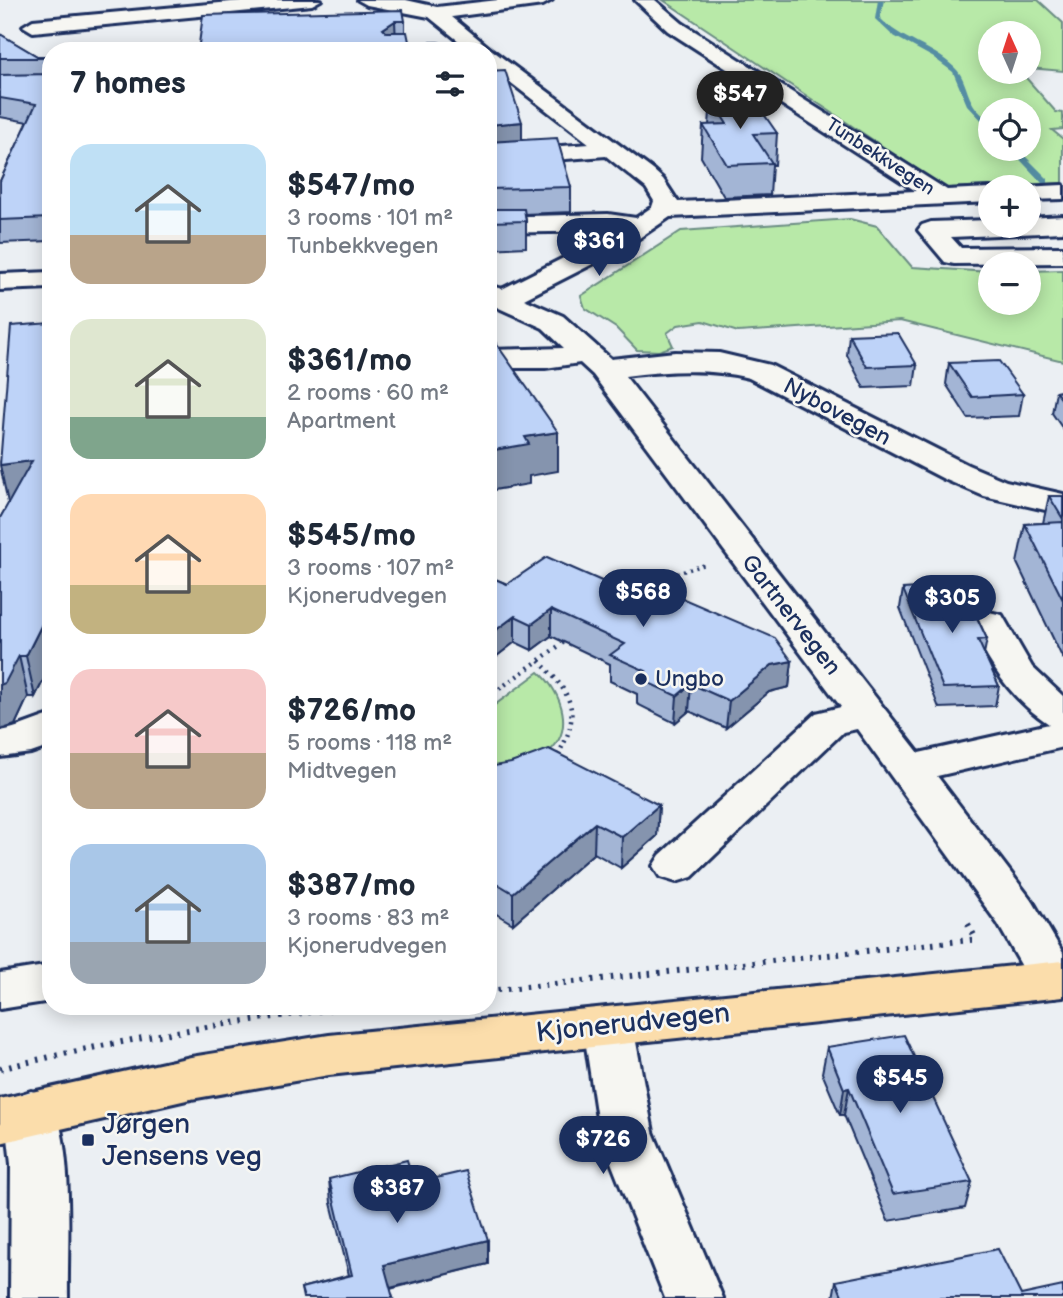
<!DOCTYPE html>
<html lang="en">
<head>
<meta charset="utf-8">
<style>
	body { margin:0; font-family:"Balsamiq Sans",sans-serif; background:#f6f6f7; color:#1f2937; height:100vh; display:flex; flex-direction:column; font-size:26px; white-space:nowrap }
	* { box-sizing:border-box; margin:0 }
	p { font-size:23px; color:#747a83 }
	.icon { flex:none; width:38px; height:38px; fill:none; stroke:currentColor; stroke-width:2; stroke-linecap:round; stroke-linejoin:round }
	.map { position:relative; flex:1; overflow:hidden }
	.side { position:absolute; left:42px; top:42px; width:455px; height:973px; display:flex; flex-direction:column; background:#fff; border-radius:28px; box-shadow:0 4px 18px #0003 }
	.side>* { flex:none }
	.needle { width:46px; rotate:357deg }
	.tools { position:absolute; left:978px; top:21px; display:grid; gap:14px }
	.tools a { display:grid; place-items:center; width:63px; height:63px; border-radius:50%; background:#fff; box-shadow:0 4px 18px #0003; font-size:35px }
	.price { position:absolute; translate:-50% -60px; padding:0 16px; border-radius:24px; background:#1b2f5e; color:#fff; font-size:23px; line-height:46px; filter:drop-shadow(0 2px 4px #0008) }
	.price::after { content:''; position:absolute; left:50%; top:42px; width:21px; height:16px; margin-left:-10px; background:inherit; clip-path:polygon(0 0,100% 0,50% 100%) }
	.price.active { background:#222; color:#fff }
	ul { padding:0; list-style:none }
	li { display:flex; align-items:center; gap:21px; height:175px; padding:0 28px }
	li span { display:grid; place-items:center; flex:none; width:196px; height:140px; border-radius:21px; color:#555 }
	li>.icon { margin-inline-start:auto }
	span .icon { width:84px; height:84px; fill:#fffc; stroke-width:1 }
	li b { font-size:30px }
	h2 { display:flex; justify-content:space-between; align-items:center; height:84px; padding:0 28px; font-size:30px }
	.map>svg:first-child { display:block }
</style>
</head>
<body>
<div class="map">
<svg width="1063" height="1298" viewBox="0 0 1063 1298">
	<rect width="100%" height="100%" fill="#ebeff3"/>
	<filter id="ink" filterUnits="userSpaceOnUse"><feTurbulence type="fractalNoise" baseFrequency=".0143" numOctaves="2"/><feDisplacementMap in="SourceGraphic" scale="14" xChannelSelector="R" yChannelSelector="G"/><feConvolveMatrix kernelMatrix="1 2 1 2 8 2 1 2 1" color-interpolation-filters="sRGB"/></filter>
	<g filter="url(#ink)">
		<g fill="#b8e9a8" stroke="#6a8c83" stroke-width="2" fill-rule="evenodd">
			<path d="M663,0h375l25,23v48l-34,-3v-35h-39v39h31l35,40 7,1v16l-11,1 11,9v44l-118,5zM990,110h39v39h-39z"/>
			<polygon points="850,219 877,226 912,267 990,272 990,303 1029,303 1029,271 1063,270 1063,361 900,321 738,332 703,321 678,325 667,333 673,346 659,351 637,350 616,328 585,308 581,296 681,231"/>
			<path d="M539,672c23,20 37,60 7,82 -14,11 -41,15 -58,21v-65z"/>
		</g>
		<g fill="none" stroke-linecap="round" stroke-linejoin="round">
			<g fill="#548da3" fill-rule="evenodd">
				<path d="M878,0h6l-4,18c21,22 52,28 74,49 11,10 11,22 18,35 4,8 12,14 18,20v6l-2,-1 -21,-22 -14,-33 -19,-14 -42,-23 -17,-16z"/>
				<polygon points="1010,149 1018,149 1048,179 1048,183 1042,183"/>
			</g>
			<defs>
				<g id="minor">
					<polygon points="253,0 321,0 312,5 33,32 23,26 33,20"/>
					<path d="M358,0h48l31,7 61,-7h54l-9,5 -91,12 40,33 161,120 10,9 15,23 238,-11 -248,-160 -33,-31h20l27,23 265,167 43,-2v14l-320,15 -44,30 -102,52 39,17 48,43 64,-7 44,1 51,12 198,100 38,16 57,13v20l-79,-18 -40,-17 -195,-101c-42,-10 -81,-7 -124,-2l294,377 130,-29c-38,-25 -60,-59 -79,-101l6,-8 13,-3 13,3 30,52 31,29v51l-126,29 96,126 30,51v42l-9,3 -17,-5 -39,-69 -141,-195 -14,3 -151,145 -16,5 -16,-5 -7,-11 7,-11 156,-142 25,-6 -248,-332 -13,-12 -35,5h-57v-18l76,-2 -21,-20 -55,-25v-18l14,4 115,-58 -129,2v-16l120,-3 28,4 16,-11 2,-6 -8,-13 -40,-32 -118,9v-14l102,-7 -102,-79v-14h-17l-42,-34 -62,-12z"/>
					<polygon points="437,44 444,46 447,50 387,51 397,45"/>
					<polygon points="1063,185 1063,199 1029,200 1029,187 1023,187"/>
					<polygon points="1063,216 1063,232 951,237 961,248 1063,247 1063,263 954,264 945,262 918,230 922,225 931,222 990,220 990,226 1029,226 1029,218"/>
					<polygon points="51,272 51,288 0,290 0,274"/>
					<path d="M51,715v31l-20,7 -31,4v-26c19,-3 33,-11 51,-16z"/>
					<polygon points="51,965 51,1001 0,1009 0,973"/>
					<polygon points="608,1007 626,1012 633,1026 653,1132 723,1298 665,1298 599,1132 583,1026 590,1012"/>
					<path d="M31,1091l19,6c25,49 17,145 18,201h-58l1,-134 -6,-52 7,-15z"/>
				</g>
				<polygon id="major" points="1063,961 1063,997 329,1075 191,1099 0,1143 0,1099 191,1057 329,1035"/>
			</defs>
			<use href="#minor" stroke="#1b2f5e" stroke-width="6"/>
			<use href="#major" stroke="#1b2f5e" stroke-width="6"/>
			<polyline stroke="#1b2f5e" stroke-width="3.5" stroke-dasharray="2 4.5" stroke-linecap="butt" points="630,595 652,581 707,564"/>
			<g stroke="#1b2f5e" stroke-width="4.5" stroke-dasharray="2 5" stroke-linecap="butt">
				<polyline points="628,597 633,594"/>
				<path d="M539,661c33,33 44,52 18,95"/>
				<polyline points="488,697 567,640"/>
			</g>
			<g stroke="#1b2f5e" stroke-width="6" stroke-dasharray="2.5 7" stroke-linecap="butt">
				<polyline points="968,924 976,939"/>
				<polyline points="488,991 979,939"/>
				<path d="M0,1069c119,-30 239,-49 360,-63"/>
			</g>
			<use href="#minor" fill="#f6f6f2" fill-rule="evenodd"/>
			<use href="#major" fill="#fbddab" fill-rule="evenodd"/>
		</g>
		<g fill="#a3b5d5" stroke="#1b2f5e" stroke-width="2">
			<polygon points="203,15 405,21 405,32 411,51"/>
			<polygon points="0,34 37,56 51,56 51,241 0,243 0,181 28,122 0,117"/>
			<polygon points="488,71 522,140 571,187 571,212 525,214 526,221 526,247 488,249"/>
			<polygon points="711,99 777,133 775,165 772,165 770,195 724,197 701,157 703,125 709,125"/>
			<polygon points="51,323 51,665 35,697 28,697 15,725 0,730 0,518 9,503 0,462"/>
			<polygon points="849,335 917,365 914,386 864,388 847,355"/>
			<polygon points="949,363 1023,394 1019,416 968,418 946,384"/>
			<polygon points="1063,391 1063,429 1052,413 1056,392"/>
			<polygon points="1049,496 1063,496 1063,659 1017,563 1025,524 1043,523"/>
			<polygon points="488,576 507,584 636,596 792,661 789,687 769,692 726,728 689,711 675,723 637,704 637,694 610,681 610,664 551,636 532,650 515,642 488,663"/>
			<polygon points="903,589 975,598 973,608 987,639 984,654 999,686 995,706 939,708 900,608"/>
			<polygon points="488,767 659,805 657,836 621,868 594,853 513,924 488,909"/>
			<polygon points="827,1047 972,1182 965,1208 888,1221 844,1115 840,1115 822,1073"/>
			<polygon points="329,1179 414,1183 488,1240 488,1264 390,1289 393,1298 303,1298 301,1288 349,1275 331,1203"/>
			<polygon points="836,1281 1021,1295 1063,1298 833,1298"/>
		</g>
		<g fill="#8594ae" stroke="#1b2f5e" stroke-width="2">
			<polygon points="395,21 396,43 383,29"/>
			<polygon points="522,122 522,146 488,149 488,125"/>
			<polygon points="558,432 558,471 529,476 529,484 488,491 488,451 525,437"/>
			<polygon points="32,461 40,499 8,503 0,465"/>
			<polygon points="51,606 51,665 35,697 26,656"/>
			<polygon points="551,610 551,636 532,650 532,624"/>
			<polygon points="515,616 515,642 488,663 488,636"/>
			<polygon points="19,656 28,697 15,725 0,730 0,685"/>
			<polygon points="792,661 789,687 769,692 726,728 729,701 772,665"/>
			<polygon points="691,684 689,711 675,723 677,696"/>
			<polygon points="659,805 657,836 621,868 622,837"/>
			<polygon points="595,823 594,853 513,924 513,893"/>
			<polygon points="849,1088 844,1115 840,1115 844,1089"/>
			<polygon points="488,1240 488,1264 386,1289 384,1265"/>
		</g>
		<g fill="#bed3f8" stroke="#1b2f5e" stroke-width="2">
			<polygon points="403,10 405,21 395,21 383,29 386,32 407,32 411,51 198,51 203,15"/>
			<polygon points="0,34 37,56 51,56 50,218 0,220 0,181 36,104 0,98 0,75 50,74 50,61 48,58 0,58"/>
			<polygon points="505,70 522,122 488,125 488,71"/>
			<polygon points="752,97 777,133 753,134 772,163 727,165 703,125 727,124 711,99"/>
			<polygon points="557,138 571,187 488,189 488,142"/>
			<polygon points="488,209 524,209 526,221 488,222"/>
			<polygon points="51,323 51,606 26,656 19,656 5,683 0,685 0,518 32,461 0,465 11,326"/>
			<polygon points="898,333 917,365 867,367 849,335"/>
			<polygon points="493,339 558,432 525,437 529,444 488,451 488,340"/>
			<polygon points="999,361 1023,394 972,397 949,363"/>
			<polygon points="1063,391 1063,401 1056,392"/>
			<polygon points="1049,496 1063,496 1063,519"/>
			<polygon points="1063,522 1063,600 1025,524"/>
			<polygon points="547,557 636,596 651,585 775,638 792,661 772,665 729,701 691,684 677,696 638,678 646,671 610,655 625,644 551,610 532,624 515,616 488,636 488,576 507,584"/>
			<polygon points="969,585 975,598 971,605 987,639 978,640 999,686 943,688 903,589"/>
			<polygon points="549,749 659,805 622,837 595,823 513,893 488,878 488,767 511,763"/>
			<polygon points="904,1035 972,1182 893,1194 849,1088 844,1089 827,1047"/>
			<polygon points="407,1160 414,1183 466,1171 488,1240 384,1265 393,1298 304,1298 301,1288 352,1275 329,1179"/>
			<polygon points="998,1249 1021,1295 1063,1286 1063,1298 843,1298 836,1281"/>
		</g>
	</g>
	<g fill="#1b2f5e" stroke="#f6f6f2" stroke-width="2.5">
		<circle cx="641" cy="679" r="7"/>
		<rect x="81" y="1133" width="14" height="14" rx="3.5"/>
	</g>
	<g text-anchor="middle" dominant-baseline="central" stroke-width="5" stroke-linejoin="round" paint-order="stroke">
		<g font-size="19" fill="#1b2f5e" stroke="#f6f6f2">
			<text transform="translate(880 157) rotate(33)">Tunbekkvegen</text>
		</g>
		<g font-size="23" fill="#1b2f5e" stroke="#f6f6f2">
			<text transform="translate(837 412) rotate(28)">Nybovegen</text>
			<text transform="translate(791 615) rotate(52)">Gartnervegen</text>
		</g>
		<g font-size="23" fill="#1b2f5e" stroke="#f6f6f2" text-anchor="start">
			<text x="655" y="679">Ungbo</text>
		</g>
		<g font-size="28" fill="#1b2f5e" stroke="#f6f6f2">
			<text transform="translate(633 1023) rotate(-6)">Kjonerudvegen</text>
		</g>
		<g font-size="28" fill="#1b2f5e" stroke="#f6f6f2" text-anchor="start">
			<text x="102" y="1124">Jørgen<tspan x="102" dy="32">Jensens veg</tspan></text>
		</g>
	</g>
</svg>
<div class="tools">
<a><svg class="needle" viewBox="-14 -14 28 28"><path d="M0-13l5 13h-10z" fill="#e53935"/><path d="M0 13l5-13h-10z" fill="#747a83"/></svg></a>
<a><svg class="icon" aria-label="locate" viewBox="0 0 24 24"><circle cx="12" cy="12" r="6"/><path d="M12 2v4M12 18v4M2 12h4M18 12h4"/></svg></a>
<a>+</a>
<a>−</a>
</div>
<b class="price active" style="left:740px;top:131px">$547</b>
<b class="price" style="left:599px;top:278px">$361</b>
<b class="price" style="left:643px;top:629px">$568</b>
<b class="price" style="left:952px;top:635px">$305</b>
<b class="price" style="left:900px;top:1115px">$545</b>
<b class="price" style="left:603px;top:1176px">$726</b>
<b class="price" style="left:397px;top:1225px">$387</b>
<section class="side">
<h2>7 homes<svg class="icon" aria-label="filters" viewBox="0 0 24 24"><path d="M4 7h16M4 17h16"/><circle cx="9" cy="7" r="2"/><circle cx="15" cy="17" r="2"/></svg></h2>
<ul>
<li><span style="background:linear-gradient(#bfe0f5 65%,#b9a48a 0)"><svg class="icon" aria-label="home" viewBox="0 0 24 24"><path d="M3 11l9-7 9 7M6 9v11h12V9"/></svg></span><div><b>$547/mo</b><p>3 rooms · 101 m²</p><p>Tunbekkvegen</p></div></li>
<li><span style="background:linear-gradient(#dfe7d0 70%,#7fa58c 0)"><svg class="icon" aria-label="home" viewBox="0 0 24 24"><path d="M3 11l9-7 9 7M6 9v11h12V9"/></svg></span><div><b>$361/mo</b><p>2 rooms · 60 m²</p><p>Apartment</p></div></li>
<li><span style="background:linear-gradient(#ffd9b3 65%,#c2b280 0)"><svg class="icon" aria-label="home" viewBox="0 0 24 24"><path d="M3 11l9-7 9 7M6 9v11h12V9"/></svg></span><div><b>$545/mo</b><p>3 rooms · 107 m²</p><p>Kjonerudvegen</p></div></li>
<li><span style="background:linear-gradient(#f6c9c9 60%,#b9a48a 0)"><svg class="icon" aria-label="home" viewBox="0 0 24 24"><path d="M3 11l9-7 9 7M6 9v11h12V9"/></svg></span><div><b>$726/mo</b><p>5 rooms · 118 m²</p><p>Midtvegen</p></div></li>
<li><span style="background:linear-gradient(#a9c7e8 70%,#9aa5b1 0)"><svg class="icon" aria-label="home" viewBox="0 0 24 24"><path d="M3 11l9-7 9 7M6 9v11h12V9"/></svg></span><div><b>$387/mo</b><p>3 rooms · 83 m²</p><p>Kjonerudvegen</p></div></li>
</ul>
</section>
</div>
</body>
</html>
